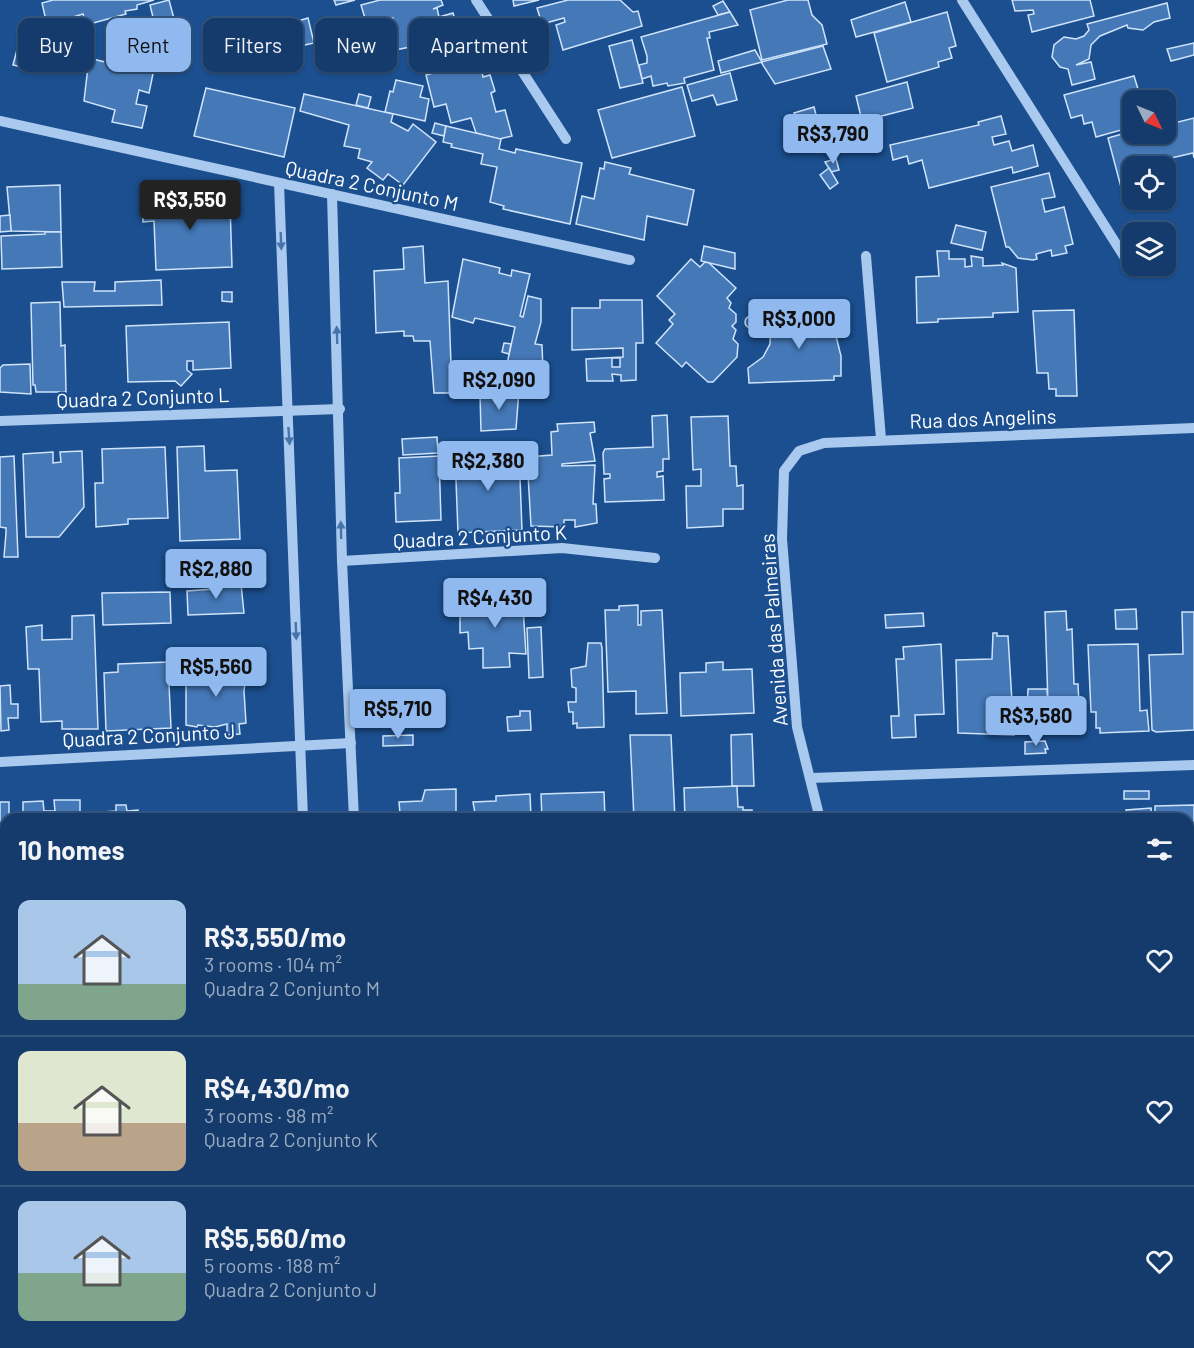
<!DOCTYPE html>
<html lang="en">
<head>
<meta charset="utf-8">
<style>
	body { margin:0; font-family:Barlow,sans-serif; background:#1d4271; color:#f1f3f6; height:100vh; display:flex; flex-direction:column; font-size:22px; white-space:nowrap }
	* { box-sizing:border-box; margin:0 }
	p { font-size:20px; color:#9dadc1 }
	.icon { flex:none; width:33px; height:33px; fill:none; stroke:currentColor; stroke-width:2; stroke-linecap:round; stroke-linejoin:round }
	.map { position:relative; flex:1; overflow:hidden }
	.drawer { position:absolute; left:0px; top:813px; width:1194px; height:536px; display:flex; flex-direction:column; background:#143b6b; border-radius:18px 18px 0 0; box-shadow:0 2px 4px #0004,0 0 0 2px #33557e }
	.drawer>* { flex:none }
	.guide { position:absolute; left:18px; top:18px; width:600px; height:54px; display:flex; gap:12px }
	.needle { width:39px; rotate:133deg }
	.controls { position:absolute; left:1122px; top:90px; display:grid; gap:12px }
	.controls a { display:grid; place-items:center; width:54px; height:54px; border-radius:12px; background:#143b6b; box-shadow:0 2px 4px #0004,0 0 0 2px #33557e; font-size:30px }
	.price { position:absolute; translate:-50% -51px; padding:0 14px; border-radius:6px; background:#90b9f0; color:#111; font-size:20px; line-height:39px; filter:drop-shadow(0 2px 3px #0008) }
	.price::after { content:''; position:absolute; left:50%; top:36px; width:18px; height:14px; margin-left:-9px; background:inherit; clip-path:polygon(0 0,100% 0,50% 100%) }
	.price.selected { background:#222; color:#fff }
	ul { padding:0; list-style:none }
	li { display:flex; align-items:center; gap:18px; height:150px; padding:0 18px }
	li+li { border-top:2px solid #33557e }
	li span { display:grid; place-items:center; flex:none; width:168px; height:120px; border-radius:12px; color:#555 }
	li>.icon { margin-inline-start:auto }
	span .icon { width:72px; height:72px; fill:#fffc; stroke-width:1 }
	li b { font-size:26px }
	h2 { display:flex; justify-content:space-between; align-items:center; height:72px; padding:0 18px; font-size:26px }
	.chip { padding:0 21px; border-radius:12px; background:#143b6b; box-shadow:0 2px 4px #0004,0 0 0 2px #33557e; font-size:21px; line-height:54px }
	.chip.selected { background:#90b9f0; color:#111 }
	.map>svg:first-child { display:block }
</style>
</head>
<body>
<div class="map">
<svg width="1194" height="1348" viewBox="0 0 1194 1348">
	<rect width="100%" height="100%" fill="#1b4f8f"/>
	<g fill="#4478b7" stroke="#cfe3fa" stroke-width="1.5" fill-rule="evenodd">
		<polygon points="53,0 154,0 137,5 137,9 125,11 126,14 86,25 83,14 47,25 42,3"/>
		<polygon points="169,0 183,52 187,67 164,62 150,5"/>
		<polygon points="334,0 355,0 336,5"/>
		<polygon points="380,0 441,0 443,5 433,9 437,8 439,17 453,13 460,37 390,51 384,27 394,24 393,18 367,25 361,5"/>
		<polygon points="513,0 539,0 514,6"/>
		<polygon points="568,0 620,0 633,12 638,11 642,26 563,50 556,25 565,22 564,18 542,24 537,8"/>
		<polygon points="788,0 808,0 812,15 822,25 827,44 762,60 750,10"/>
		<polygon points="1012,0 1090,0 1094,16 1032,32 1028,15 1034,14 1033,10 1015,11"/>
		<polygon points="723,1 730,12 718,15 713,6"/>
		<polygon points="905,2 911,22 856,37 851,20"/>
		<polygon points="1167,3 1170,18 1154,22 1143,30 1128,28 1127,25 1100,36 1091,45 1089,59 1076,65 1091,62 1095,79 1072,85 1068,69 1060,67 1052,57 1054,45 1064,37 1076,39 1084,36 1089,30 1087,24"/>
		<polygon points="730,12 738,25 709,32 710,38 707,38 714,70 684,78 685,83 668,86 667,83 653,86 651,76 642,79 639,65 647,63 647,56 641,37"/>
		<polygon points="947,12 956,46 949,48 952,58 938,62 939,67 887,82 874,33"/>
		<polygon points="308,18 314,43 296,47 291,23"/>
		<polygon points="22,31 76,42 71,62 38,60 36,70 13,65"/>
		<polygon points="256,32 257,39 244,42 243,36"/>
		<polygon points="474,37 483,77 490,75 495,91 491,93 496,112 505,110 512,136 499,139 476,133 471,118 451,123 446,104 434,107 426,75 437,72 431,48"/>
		<polygon points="632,40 643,83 620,88 609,46"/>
		<polygon points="1194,43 1194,55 1171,61 1167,49"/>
		<polygon points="823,46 831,69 775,84 761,62"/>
		<polygon points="755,50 762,62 721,73 718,61"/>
		<polygon points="89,58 133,69 134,65 154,69 149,93 139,90 136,104 147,106 142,128 112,122 115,110 84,101"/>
		<polygon points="730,73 737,100 717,105 713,95 692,101 687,85"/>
		<polygon points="1134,76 1138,89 1151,89 1154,100 1132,100 1132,127 1096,137 1092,122 1084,124 1082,115 1071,118 1064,95"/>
		<polygon points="396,80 423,86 420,97 429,99 425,121 385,112 390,91 393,92"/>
		<polygon points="907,82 913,108 862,121 856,96"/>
		<polygon points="682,87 695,136 612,158 598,110"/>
		<polygon points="206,88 295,108 284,157 194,136"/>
		<polygon points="304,94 393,114 391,122 408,131 413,124 436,142 403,185 388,174 383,180 367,168 372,162 358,158 360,149 344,146 349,125 300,111"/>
		<polygon points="359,94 371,97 368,108 356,105"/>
		<polygon points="814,107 817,119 801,124 794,113"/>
		<polygon points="1001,116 1006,134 992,137 994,145 1009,141 1012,151 1033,145 1038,166 1013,173 1012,167 929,188 922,160 909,164 907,156 893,160 890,145 979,125 978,122"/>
		<polygon points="1194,118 1194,158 1193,153 1171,158 1175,174 1166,176 1166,166 1132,166 1132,189 1122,191 1108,138 1122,134 1123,139 1143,134 1166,134 1166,125"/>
		<polygon points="435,123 446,126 444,136 432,133"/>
		<polygon points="446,126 501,139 499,149 515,153 516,149 582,163 570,224 503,209 504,206 490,202 497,167 481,164 483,154 451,147 452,144 443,142"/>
		<polygon points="836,159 839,170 831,172 825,162"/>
		<polygon points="605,162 631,168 629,174 694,190 687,225 647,216 644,240 576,224 582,196 594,199 600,168 604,169"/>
		<polygon points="829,168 838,183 830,189 820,175"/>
		<polygon points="1049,173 1055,197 1042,199 1045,212 1064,207 1073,244 1065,246 1067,253 1052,256 1051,250 1036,254 1037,259 1033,260 1018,258 1009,247 1006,247 991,187"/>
		<polygon points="60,185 61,232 11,231 7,187"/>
		<polygon points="203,190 216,192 216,203 230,203 232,267 156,270 154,221 143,222 143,197 200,194"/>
		<polygon points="10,215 11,231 0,232 0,216"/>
		<polygon points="956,225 986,232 982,250 951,243"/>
		<polygon points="45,232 61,232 62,267 2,269 1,236 45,234"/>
		<polygon points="423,246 425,283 448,281 452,393 434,393 430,341 414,341 413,336 404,336 404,331 376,333 374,271 404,269 403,248"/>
		<polygon points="704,246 735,253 735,269 701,261"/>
		<polygon points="937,251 949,251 949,259 965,259 965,267 972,266 971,256 983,258 983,266 1003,265 1002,263 1016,268 1018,312 993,313 993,317 938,319 938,322 917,323 916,277 939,276"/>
		<polygon points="463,259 500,268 499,273 511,276 512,270 530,274 520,316 523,317 528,296 541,299 541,322 535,344 542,345 543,370 507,364 515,327 475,318 473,323 452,317"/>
		<polygon points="691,259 700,267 705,262 709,263 736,288 727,298 731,303 729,308 736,314 736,322 732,326 736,330 733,339 738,344 737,357 713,382 708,382 686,362 682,367 656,343 673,324 669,320 675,314 657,296"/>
		<polygon points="161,280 162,305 64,307 62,282 95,282 94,291 115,291 115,282"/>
		<polygon points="222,292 232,292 232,302 222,301"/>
		<path d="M600,300h42l1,43h-7v37l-15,1v-6l-9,-1 1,7h-26l-1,-22 37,-2v-9l-51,2v-42h28zM612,358h8v9h-8z"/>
		<polygon points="60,302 61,346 65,345 66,392 36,392 35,385 33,385 31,303"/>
		<polygon points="1074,310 1077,396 1056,396 1056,389 1049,389 1048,373 1037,373 1033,311"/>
		<polygon points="840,312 836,326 826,326 826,337 836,336 841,356 841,376 834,376 834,380 749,383 748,368 763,357 770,344 771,314"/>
		<polygon points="772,315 771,325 755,325 755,316"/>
		<circle cx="751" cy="322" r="6"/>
		<polygon points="229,322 231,368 193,370 193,361 187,361 187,370 192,374 181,386 175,381 128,382 126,326"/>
		<polygon points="504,343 511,344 509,354 502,352"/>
		<polygon points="30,364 31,394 0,392 0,368 3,365"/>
		<polygon points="519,390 516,429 481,431 480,395"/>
		<polygon points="667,415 669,459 663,459 663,471 657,472 657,477 663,476 664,500 605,502 604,479 610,478 610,474 604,474 603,453 605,449 653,447 652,416"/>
		<polygon points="728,416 730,466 736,466 737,486 743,485 743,509 723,509 723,526 687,528 686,486 701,486 701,469 693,470 691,417"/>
		<polygon points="594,422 595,432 590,433 595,461 562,464 562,466 595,465 593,504 596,504 597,523 575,527 575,520 564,520 564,527 531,526 527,457 552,455 551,432 558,431 557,424"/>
		<polygon points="437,437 438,453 403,455 402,439"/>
		<polygon points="204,446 205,471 237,470 240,539 180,541 177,447"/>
		<polygon points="165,447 168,518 128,519 128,524 96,527 95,483 103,483 102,449"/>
		<polygon points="82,451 84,507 59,537 26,537 23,454 53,452 53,463 61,462 60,452"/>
		<polygon points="519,452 522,530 458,533 455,454"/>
		<polygon points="14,456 18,557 4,557 6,533 6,528 0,527 0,457"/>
		<polygon points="439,456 441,520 396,522 395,493 400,493 399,458"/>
		<polygon points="241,584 244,613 188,615 187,591 213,589 212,585"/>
		<polygon points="507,591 508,608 523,607 526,654 509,653 510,667 483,668 483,648 469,649 468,632 460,633 460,609 480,608 480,593"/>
		<polygon points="170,592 171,623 103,625 102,593"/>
		<polygon points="638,605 638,625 641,625 641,611 662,610 667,713 636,714 636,691 608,692 605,610 619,610 619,606"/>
		<polygon points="1136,609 1137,629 1116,629 1115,610"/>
		<polygon points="1066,611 1067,630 1072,629 1074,684 1078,684 1079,705 1070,704 1071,734 1049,734 1045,612"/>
		<polygon points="1182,612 1194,612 1194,730 1156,732 1152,730 1149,655 1183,654"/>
		<polygon points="923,613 924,626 886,628 885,615"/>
		<polygon points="94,615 98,729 62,729 62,721 41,722 39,669 28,669 26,627 42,625 42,640 72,639 72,616"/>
		<polygon points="541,627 543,677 529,678 527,628"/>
		<polygon points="993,633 997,633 997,636 1008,636 1014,735 958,733 956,660 992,659"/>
		<polygon points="588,643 601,643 602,648 604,727 577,728 577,723 573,724 573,712 569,712 568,702 576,702 576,688 572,687 571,669 586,666"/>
		<polygon points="941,644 944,714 915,715 916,737 892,738 891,716 899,716 896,659 904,659 903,647"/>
		<polygon points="1138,644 1140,711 1147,710 1149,731 1100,733 1100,728 1096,728 1096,712 1091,712 1088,645"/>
		<polygon points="168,662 171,728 106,731 104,673 118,672 118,664"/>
		<polygon points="720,662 723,662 723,670 752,669 754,713 681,716 680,673 706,672 706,663"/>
		<polygon points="247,668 244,691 246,723 239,724 240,734 227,735 227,724 215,727 198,725 197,727 186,725 186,670"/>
		<polygon points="10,685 11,704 18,704 18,718 8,718 9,730 1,731 0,686"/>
		<polygon points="1028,689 1047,689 1049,731 1026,732"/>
		<polygon points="520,711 530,711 531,730 508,731 507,717 520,716"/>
		<polygon points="752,734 754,786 732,786 731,735"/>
		<polygon points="413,735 413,745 383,746 383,736"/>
		<polygon points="630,735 671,735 675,819 634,819"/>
		<polygon points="1045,741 1048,749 1045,749 1046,753 1025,754 1025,742"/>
		<polygon points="737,786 738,807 743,807 743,810 752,810 753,819 685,819 684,788"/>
		<polygon points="456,789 456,819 403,819 400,813 399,802 422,801 425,790"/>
		<rect x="1124" y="791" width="25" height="8"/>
		<polygon points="604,792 605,819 542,819 541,794"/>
		<polygon points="530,794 531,819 476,819 473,802 496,801 496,796"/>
		<polygon points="54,800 80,800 80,819 18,819 18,815 23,815 23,802 43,801 44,811 55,811"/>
		<polygon points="0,802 9,802 9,819 6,819 6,827 0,828 1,840 6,840 6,909 0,910"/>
		<polygon points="116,805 126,805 127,811 138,810 138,819 91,819 90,813 116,811"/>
		<polygon points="1194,805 1194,899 1188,899 1188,819 1155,819 1155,806"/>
		<polygon points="1151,808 1152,819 1127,819 1126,810"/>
		<polygon points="951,815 951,819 928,819 928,816"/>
		<polygon points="6,916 6,944 0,944 0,917"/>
		<polygon points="5,1021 6,1021 6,1080 0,1080 0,1033 6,1033"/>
		<polygon points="1188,1143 1193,1143 1194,1153 1194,1269 1188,1270"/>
		<polygon points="0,1154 5,1154 6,1162 6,1234 0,1234"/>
		<rect x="40" y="1342" width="25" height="6"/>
		<polygon points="69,1342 91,1345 91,1348 70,1348"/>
		<polygon points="102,1342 137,1342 138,1348 102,1348"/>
		<polygon points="143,1342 194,1342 195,1348 143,1348"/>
		<polygon points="494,1342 519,1342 520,1348 494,1348"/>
		<rect x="574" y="1342" width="62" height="6"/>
		<polygon points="642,1342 671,1342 671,1348 643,1348"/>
		<rect x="673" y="1342" width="35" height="6"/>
		<rect x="715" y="1342" width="58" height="6"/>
		<polygon points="910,1342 969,1342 972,1344 972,1348 910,1348"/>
		<rect x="1046" y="1342" width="55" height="6"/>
		<polygon points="1109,1342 1165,1342 1166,1348 1109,1348"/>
		<polygon points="403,1344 403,1348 355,1348 355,1346"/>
	</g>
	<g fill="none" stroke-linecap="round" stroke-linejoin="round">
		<g stroke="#a9c9ee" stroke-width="10">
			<polyline points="476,0 566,139"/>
			<polyline points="962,0 1132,269"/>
			<polyline points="0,121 630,260"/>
			<polyline points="279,183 303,819"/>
			<polyline points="332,194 342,561 354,819"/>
			<polyline points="866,256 881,439"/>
			<polyline points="0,421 340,409"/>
			<polyline points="342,561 562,548 655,558"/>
			<polyline points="0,762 351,743"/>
			<polyline points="811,778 1194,765"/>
			<polyline points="820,819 797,727 782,539 784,471 799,451 824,443 1194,428"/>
			<polyline points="1188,1102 1194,1102"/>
			<polyline points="0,1115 6,1115"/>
			<polyline points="257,1342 257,1348"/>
			<polyline points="305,1342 305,1348"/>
			<polyline points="852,1348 853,1342"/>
		</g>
	</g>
	<defs><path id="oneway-solid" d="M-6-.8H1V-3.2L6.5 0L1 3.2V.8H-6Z" transform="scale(1.5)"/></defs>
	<g fill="#4674ac">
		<use href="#oneway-solid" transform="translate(281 241) rotate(88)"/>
		<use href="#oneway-solid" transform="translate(337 335) rotate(-92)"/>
		<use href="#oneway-solid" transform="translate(289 436) rotate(86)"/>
		<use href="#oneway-solid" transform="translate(341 530) rotate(-91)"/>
		<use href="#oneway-solid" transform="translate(296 631) rotate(88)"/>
	</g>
	<g text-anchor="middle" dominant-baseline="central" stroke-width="4.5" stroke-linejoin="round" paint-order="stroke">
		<g font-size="20" fill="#fff" stroke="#1b4f8f">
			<text transform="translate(372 185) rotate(12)">Quadra 2 Conjunto M</text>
			<text transform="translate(143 397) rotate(-2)">Quadra 2 Conjunto L</text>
			<text transform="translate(983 418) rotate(-2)">Rua dos Angelins</text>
			<text transform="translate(480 536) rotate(-3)">Quadra 2 Conjunto K</text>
			<text transform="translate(773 630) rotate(-94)">Avenida das Palmeiras</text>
			<text transform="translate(149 735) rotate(-3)">Quadra 2 Conjunto J</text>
		</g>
	</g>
</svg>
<div class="controls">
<a><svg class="needle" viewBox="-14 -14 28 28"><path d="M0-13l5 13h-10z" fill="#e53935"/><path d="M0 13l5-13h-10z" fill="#9dadc1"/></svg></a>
<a><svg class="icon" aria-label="locate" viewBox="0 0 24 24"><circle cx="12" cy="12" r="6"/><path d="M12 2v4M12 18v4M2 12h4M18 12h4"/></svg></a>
<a><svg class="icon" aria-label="layers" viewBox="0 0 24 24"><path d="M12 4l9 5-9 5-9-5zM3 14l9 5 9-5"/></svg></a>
</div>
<b class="price" style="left:833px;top:165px">R$3,790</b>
<b class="price selected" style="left:190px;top:231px">R$3,550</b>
<b class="price" style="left:799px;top:350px">R$3,000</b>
<b class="price" style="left:499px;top:411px">R$2,090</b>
<b class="price" style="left:488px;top:492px">R$2,380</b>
<b class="price" style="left:216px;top:600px">R$2,880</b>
<b class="price" style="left:495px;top:629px">R$4,430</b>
<b class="price" style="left:216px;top:698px">R$5,560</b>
<b class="price" style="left:398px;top:740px">R$5,710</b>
<b class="price" style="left:1036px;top:747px">R$3,580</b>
<div class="guide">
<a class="chip">Buy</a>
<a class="chip selected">Rent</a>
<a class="chip">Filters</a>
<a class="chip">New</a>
<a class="chip">Apartment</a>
</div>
<section class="drawer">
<h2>10 homes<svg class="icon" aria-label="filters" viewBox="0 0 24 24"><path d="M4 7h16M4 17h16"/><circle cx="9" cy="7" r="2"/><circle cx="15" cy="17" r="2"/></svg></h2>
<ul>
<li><span style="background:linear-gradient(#a9c7e8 70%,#7fa58c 0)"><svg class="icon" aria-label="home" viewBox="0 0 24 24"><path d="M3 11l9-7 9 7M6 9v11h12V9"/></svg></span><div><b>R$3,550/mo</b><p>3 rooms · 104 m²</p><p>Quadra 2 Conjunto M</p></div><svg class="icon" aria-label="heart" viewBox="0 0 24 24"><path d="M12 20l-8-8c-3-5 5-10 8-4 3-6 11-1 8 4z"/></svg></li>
<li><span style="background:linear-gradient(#dfe7d0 60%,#b9a48a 0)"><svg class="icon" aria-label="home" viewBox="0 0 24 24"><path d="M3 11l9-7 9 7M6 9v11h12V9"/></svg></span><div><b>R$4,430/mo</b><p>3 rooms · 98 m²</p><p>Quadra 2 Conjunto K</p></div><svg class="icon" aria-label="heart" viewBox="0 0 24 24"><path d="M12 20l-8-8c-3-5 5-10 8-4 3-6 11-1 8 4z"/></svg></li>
<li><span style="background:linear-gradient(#a9c7e8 60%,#7fa58c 0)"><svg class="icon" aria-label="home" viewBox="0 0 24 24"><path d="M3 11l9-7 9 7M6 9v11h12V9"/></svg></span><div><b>R$5,560/mo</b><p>5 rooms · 188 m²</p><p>Quadra 2 Conjunto J</p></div><svg class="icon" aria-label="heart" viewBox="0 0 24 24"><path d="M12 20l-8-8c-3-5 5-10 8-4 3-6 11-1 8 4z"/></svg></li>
</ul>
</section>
</div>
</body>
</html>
